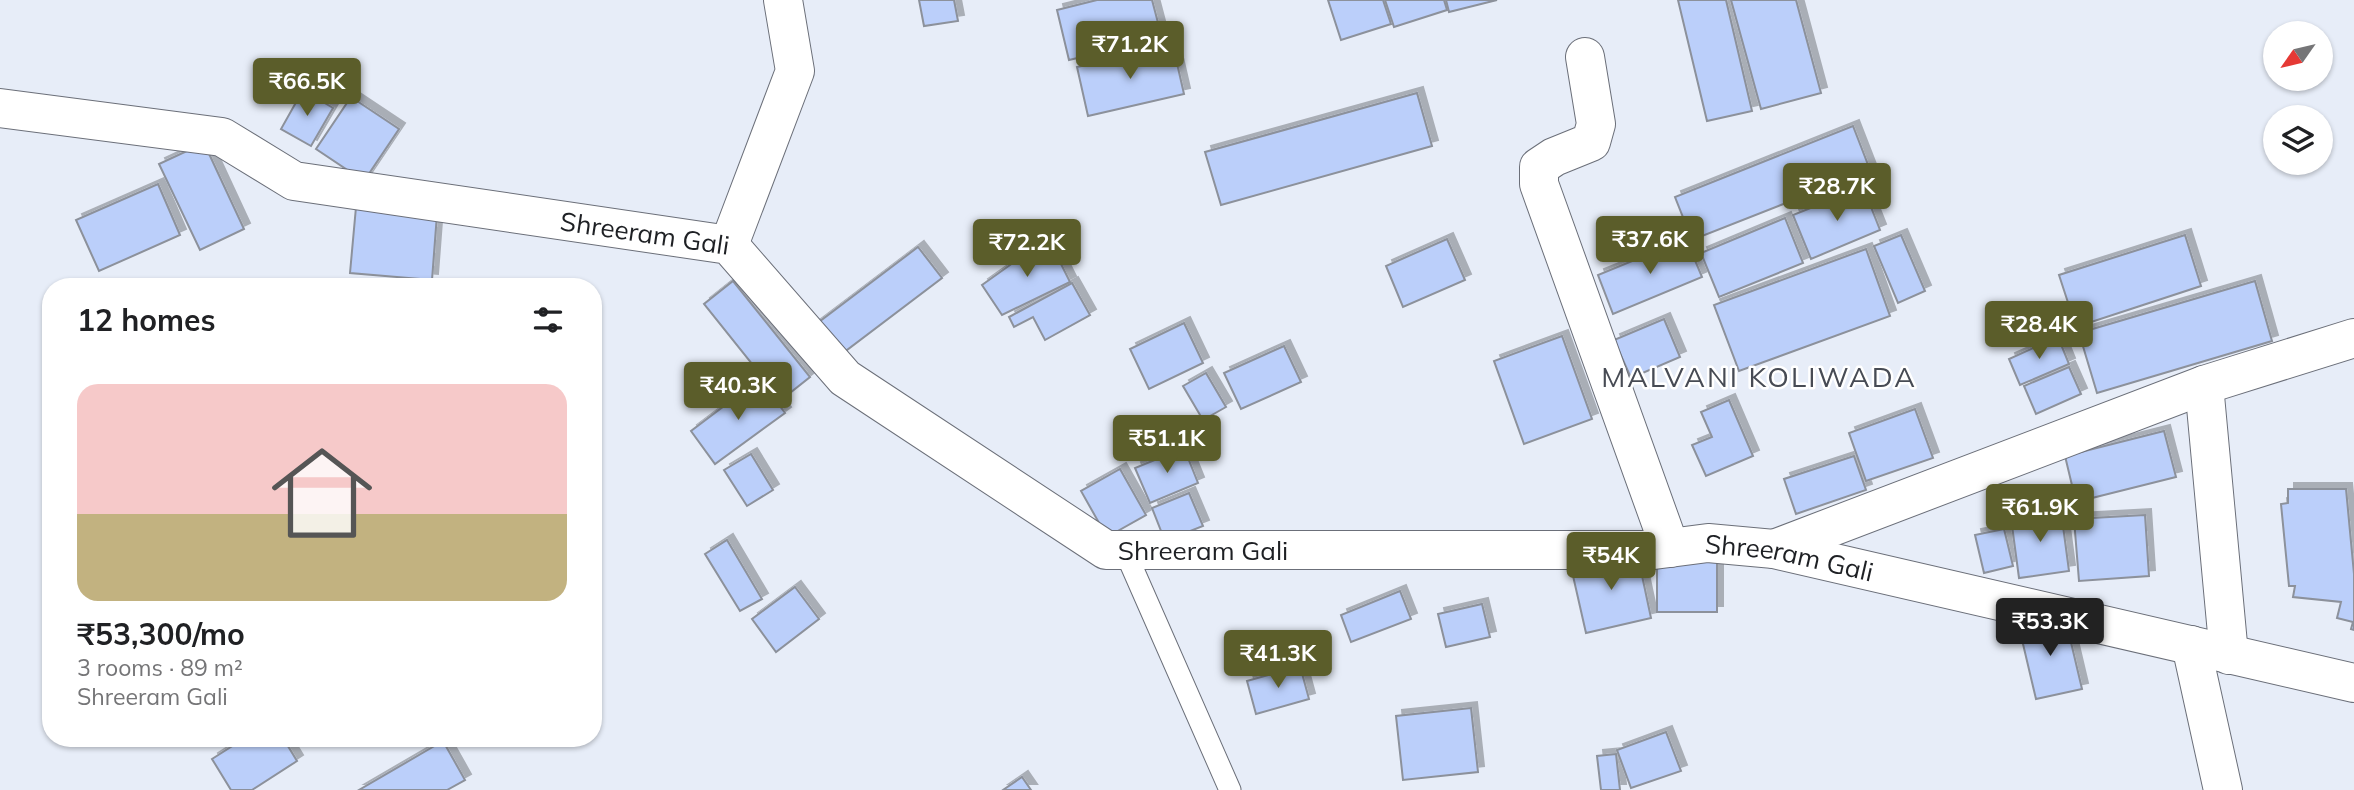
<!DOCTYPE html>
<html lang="en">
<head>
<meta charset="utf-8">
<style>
	body { margin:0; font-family:Mulish,sans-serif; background:#f6f6f6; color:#202124; height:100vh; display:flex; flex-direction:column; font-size:26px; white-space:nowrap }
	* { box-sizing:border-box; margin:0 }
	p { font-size:23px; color:#757577 }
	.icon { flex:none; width:38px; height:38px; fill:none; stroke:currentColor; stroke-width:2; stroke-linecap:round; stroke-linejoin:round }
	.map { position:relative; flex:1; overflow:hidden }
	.side { position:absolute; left:42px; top:278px; width:560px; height:469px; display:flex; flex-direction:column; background:#fff; border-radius:28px; box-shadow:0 2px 5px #0004 }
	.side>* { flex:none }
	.needle { width:46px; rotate:236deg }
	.tools { position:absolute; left:2263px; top:21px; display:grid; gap:14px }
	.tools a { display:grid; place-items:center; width:70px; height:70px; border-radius:50%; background:#fff; box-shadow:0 2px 5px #0004; font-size:35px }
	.price { position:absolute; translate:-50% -60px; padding:0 16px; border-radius:7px; background:#5b5d2a; color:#fff; font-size:23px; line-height:46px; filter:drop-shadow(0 2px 4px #0008) }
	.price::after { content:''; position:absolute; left:50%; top:42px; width:21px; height:16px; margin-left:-10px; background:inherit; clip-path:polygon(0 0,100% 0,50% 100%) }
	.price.current { background:#222; color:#fff }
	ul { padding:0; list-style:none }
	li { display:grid; align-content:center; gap:14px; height:371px; padding:0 35px }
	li+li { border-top:2px solid #e0e0e0 }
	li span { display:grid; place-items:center; height:217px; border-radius:21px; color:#555 }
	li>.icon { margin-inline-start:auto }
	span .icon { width:126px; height:126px; fill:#fffc; stroke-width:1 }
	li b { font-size:30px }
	h2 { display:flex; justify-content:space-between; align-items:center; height:84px; padding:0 35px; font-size:30px }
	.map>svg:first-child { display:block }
</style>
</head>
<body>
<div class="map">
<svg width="2354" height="790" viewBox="0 0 2354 790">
	<defs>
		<filter id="shadow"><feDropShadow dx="6" dy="-6" stdDeviation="0" flood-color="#0004"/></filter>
	</defs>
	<rect width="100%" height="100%" fill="#e7edf8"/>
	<g fill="#bbcffa" stroke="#8c919b" stroke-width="2" filter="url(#shadow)">
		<polygon points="919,0 954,0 958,21 924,26"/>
		<polygon points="1097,0 1152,0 1162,38 1069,60 1057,10"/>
		<polygon points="1328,0 1383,0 1391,24 1341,40"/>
		<polygon points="1385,0 1444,0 1447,10 1394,27"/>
		<polygon points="1446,0 1497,0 1449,12"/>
		<polygon points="1678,0 1726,0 1752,111 1707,121"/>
		<polygon points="1731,0 1796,0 1821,93 1761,109"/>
		<polygon points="1173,46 1184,94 1088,116 1077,67"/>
		<polygon points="303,90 333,108 311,146 281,129"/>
		<polygon points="1417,93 1432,146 1221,205 1205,152"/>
		<polygon points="351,97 399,129 364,181 316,149"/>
		<polygon points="1853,126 1870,170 1692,240 1675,197"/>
		<polygon points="204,143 244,229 200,250 159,164"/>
		<polygon points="158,184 180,235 99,271 76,220"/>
		<polygon points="1863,187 1880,230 1811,259 1793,215"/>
		<polygon points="356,207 437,214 432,280 350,273"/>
		<polygon points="1785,218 1803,263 1719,297 1701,253"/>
		<polygon points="1901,235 1925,291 1898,303 1874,246"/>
		<polygon points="2185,235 2201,286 2076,327 2059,275"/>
		<polygon points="1048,238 1070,282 1002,315 982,285"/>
		<polygon points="1447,239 1465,280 1403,307 1386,266"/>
		<polygon points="1686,239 1702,277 1613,314 1598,275"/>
		<polygon points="918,247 942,278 839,356 815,325"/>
		<polygon points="1866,249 1890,316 1739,371 1714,305"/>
		<polygon points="733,281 810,377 781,400 704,304"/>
		<polygon points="2255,281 2272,341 2097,393 2079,333"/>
		<polygon points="1072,283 1090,315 1045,340 1033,317 1014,327 1009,317"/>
		<polygon points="1664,319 1680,357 1631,378 1614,340"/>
		<polygon points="1184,323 1203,363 1149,389 1130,349"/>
		<polygon points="1562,336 1592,419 1524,444 1494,361"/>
		<polygon points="2058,337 2069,364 2020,385 2009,359"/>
		<polygon points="1284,346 1301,382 1241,409 1224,373"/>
		<polygon points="2069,367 2081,394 2036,414 2024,386"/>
		<polygon points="1206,373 1226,407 1203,420 1183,386"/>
		<polygon points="760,379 785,413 715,464 691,431"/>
		<polygon points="1729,400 1753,456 1706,476 1692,445 1712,437 1701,412"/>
		<polygon points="1915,409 1933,458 1866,481 1849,433"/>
		<polygon points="2164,431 2176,477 2076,502 2065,456"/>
		<polygon points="1184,448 1198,483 1150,503 1135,468"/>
		<polygon points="751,454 773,490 747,506 724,470"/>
		<polygon points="1854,456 1866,490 1796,514 1784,479"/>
		<polygon points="1120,469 1146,515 1107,537 1081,491"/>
		<polygon points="2288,489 2346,489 2354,574 2354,630 2351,629 2353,622 2337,618 2341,602 2293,597 2295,586 2289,586 2281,504 2288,503"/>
		<polygon points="1189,493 1203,526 1165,541 1152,508"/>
		<polygon points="2061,511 2069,571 2019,578 2011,518"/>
		<polygon points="2145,515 2149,576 2079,581 2074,519"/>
		<polygon points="2004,529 2013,566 1984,573 1975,535"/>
		<polygon points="727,540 762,599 740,611 705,554"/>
		<polygon points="1637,552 1651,618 1586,633 1571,567"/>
		<polygon points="1657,558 1717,559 1717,612 1657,612"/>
		<polygon points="795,587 819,619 776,652 752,619"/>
		<polygon points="1400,591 1411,619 1351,642 1341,615"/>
		<polygon points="1482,604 1490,637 1446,647 1438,614"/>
		<polygon points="2065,617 2082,689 2036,699 2019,627"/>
		<polygon points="1300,666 1309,699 1256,714 1247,681"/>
		<polygon points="1471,708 1478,772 1403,780 1396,716"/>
		<polygon points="1666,732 1681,771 1631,788 1617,750"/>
		<polygon points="245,738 283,738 297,761 252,790 231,790 212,759"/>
		<polygon points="443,741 465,780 447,790 359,790"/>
		<polygon points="1616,754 1620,790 1601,790 1597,756"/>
		<polygon points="1022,777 1031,790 1003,790"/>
	</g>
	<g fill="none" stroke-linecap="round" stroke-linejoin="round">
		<defs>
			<polyline id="lane" points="1124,549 1230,790"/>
			<g id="street">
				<polyline points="1585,57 1596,124 1591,142 1554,157 1539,167 1539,184 1670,548"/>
				<path id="s1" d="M0,108l222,29 72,44 435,64 116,133 261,172h548l54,-7 66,6 580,134"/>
				<polyline points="729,245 795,71 783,0"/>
				<polyline points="2204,385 2229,655"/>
				<polyline points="1774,549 2204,385 2354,338"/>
				<polyline points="2191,645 2223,790"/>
			</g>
		</defs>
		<use href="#lane" stroke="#6b6f79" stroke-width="23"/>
		<use href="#street" stroke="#6b6f79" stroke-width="40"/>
		<use href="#lane" stroke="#fff" stroke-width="21"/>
		<use href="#street" stroke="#fff" stroke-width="38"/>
	</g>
	<g text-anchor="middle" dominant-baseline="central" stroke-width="5" stroke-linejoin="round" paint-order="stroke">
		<g font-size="26" fill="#1e2024" stroke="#fff">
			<text stroke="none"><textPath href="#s1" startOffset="663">Shreeram Gali</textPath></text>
			<text stroke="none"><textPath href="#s1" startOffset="1334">Shreeram Gali</textPath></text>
			<text stroke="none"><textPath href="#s1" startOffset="1922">Shreeram Gali</textPath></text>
		</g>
		<g font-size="28" letter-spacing="2" fill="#474b54" stroke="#fff">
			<text x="1759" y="376">MALVANI KOLIWADA</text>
		</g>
	</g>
</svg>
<div class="tools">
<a><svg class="needle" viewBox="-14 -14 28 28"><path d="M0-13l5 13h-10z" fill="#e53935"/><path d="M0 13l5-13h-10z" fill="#757577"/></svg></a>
<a><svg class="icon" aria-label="layers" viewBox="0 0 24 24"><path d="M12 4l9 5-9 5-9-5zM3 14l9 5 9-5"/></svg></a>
</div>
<b class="price" style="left:1130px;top:81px">₹71.2K</b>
<b class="price" style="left:307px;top:118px">₹66.5K</b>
<b class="price" style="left:1837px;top:223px">₹28.7K</b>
<b class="price" style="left:1650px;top:276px">₹37.6K</b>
<b class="price" style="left:1027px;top:279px">₹72.2K</b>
<b class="price" style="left:2039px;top:361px">₹28.4K</b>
<b class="price" style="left:738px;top:422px">₹40.3K</b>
<b class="price" style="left:1167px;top:475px">₹51.1K</b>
<b class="price" style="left:2040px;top:544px">₹61.9K</b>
<b class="price" style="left:1611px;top:592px">₹54K</b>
<b class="price current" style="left:2050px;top:658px">₹53.3K</b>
<b class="price" style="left:1278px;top:690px">₹41.3K</b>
<section class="side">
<h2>12 homes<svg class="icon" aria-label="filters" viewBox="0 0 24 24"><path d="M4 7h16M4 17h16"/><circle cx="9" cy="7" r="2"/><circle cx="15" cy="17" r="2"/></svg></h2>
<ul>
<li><span style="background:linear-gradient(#f6c9c9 60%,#c2b280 0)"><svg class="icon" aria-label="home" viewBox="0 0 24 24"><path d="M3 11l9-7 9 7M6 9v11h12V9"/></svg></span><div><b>₹53,300/mo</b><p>3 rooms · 89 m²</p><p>Shreeram Gali</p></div></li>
</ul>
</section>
</div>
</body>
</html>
